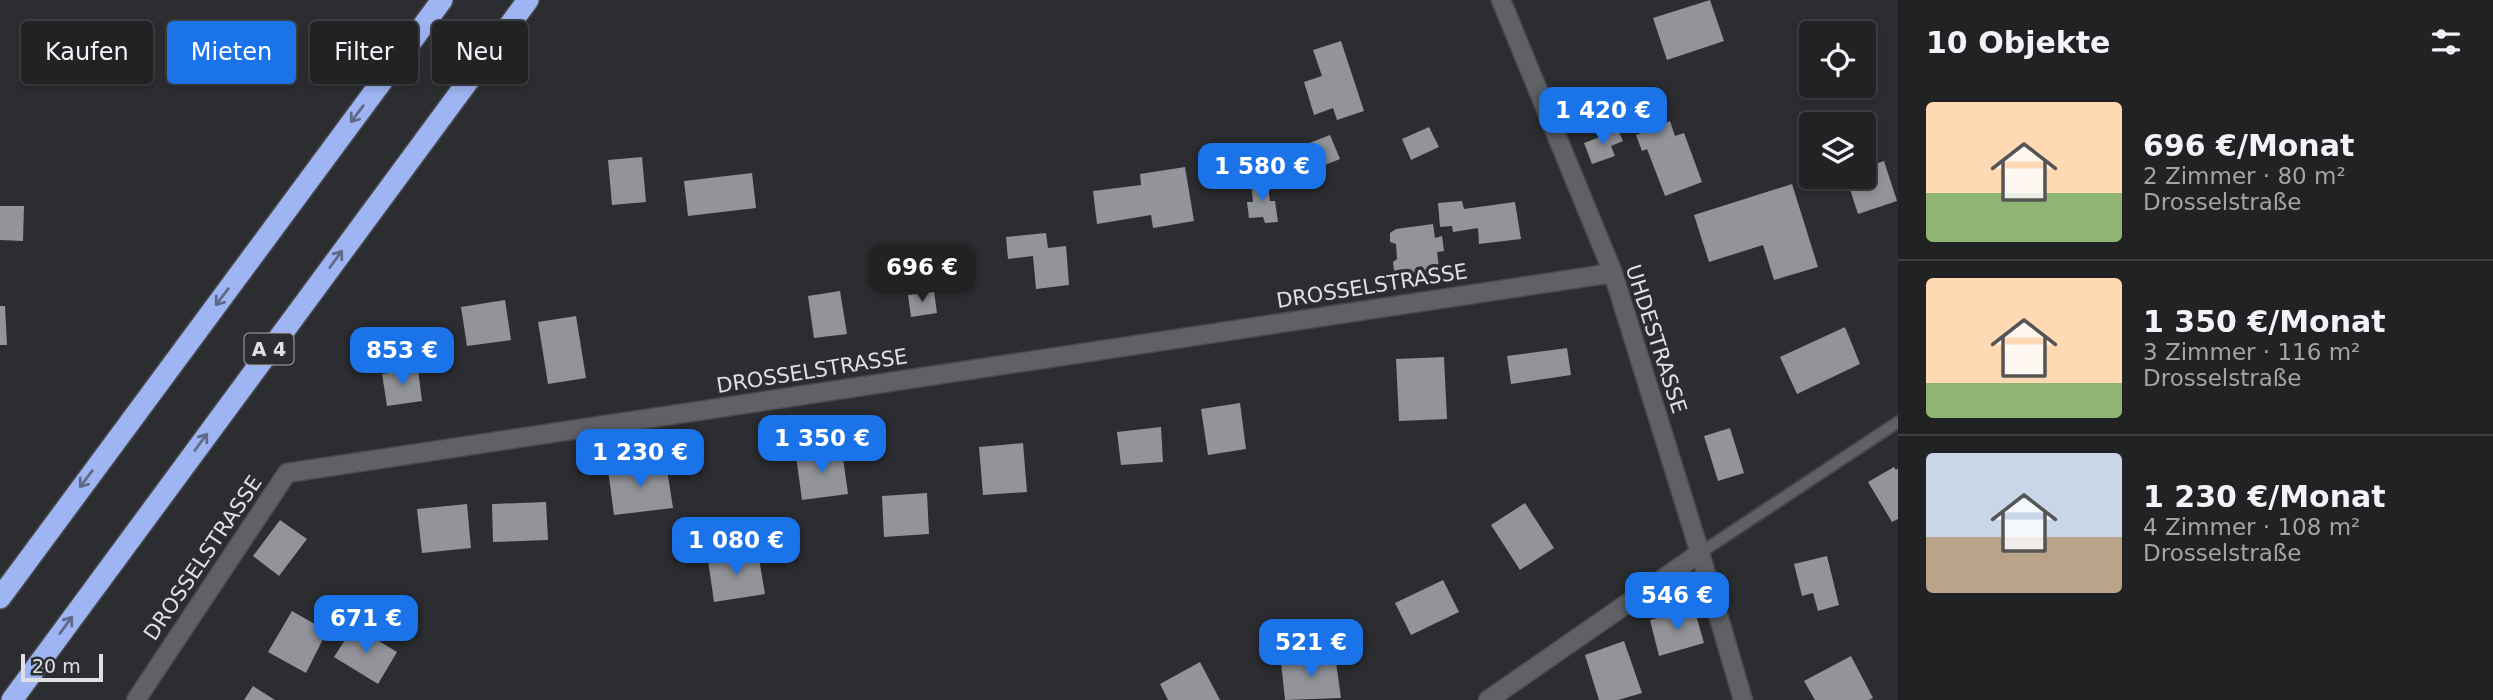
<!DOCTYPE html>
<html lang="de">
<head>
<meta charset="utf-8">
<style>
	body { margin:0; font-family:"DejaVu Sans",sans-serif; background:#2d2f31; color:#f1f3f6; height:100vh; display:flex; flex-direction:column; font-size:26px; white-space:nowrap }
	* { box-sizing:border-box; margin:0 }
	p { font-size:23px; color:#a2a4a6 }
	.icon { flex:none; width:38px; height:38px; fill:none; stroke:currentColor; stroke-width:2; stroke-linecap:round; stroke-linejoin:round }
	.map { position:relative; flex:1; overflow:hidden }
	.sheet { display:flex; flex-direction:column; background:#202224; width:595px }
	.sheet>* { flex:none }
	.guide { position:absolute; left:21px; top:21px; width:665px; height:63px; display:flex; gap:14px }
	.buttons { position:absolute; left:1799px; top:21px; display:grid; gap:14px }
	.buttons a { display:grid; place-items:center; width:77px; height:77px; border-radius:7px; background:#202224; box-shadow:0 4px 10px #0003,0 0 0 2px #3d3f41; font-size:35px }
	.scale { position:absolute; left:21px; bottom:18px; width:82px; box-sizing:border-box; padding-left:7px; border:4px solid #dfe0e3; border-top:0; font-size:19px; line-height:24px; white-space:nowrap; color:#dfe0e3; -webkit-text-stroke:5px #2b2d30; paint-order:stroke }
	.price { position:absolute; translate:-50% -60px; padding:0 16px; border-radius:14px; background:#1a73e8; color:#fff; font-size:23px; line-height:46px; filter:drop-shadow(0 2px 4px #0008) }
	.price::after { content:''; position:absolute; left:50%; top:42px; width:21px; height:16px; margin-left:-10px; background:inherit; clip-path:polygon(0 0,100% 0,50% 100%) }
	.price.on { background:#222; color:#fff }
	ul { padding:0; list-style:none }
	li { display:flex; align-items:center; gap:21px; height:175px; padding:0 28px }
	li+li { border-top:2px solid #3d3f41 }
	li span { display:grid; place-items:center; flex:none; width:196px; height:140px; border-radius:7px; color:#555 }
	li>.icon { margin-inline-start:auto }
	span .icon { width:84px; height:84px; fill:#fffc; stroke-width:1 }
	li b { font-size:30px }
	h2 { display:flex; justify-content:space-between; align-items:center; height:84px; padding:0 28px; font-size:30px }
	.tag { padding:0 24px; border-radius:7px; background:#202224; box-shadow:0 4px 10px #0003,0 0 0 2px #3d3f41; font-size:24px; line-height:63px }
	.tag.on { background:#1a73e8; color:#fff }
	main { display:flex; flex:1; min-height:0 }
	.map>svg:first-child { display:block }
</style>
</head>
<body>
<main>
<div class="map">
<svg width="1898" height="700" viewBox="0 0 1898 700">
	<rect width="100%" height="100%" fill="#2b2d30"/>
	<g fill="#929499">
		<polygon points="1710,0 1724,41 1667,60 1653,18"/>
		<polygon points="1341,41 1364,111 1337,120 1333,108 1314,115 1304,82 1322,76 1313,50"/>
		<polygon points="1670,121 1675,136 1684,133 1702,182 1665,196 1647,149 1642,151 1636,135"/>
		<polygon points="1429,127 1439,147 1411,160 1402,139"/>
		<polygon points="1618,130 1623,141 1611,146 1615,156 1592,164 1584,143"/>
		<polygon points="1330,135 1340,159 1310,171 1299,147"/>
		<polygon points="642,157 646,202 612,205 608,160"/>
		<polygon points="1884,161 1897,201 1858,214 1846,177 1864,177 1864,168"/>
		<polygon points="1185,167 1194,221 1153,228 1151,215 1097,224 1093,191 1141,185 1140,174"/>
		<polygon points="752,173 756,208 688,216 684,181"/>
		<polygon points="1267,179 1270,201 1275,201 1278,222 1265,223 1263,217 1249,218 1247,202 1253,202 1251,180"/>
		<polygon points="1792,184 1818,267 1774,280 1763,245 1709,262 1694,215"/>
		<polygon points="1462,201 1464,209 1515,202 1521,239 1479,244 1478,228 1453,232 1452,226 1440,227 1438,203"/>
		<polygon points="0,206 24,206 23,241 0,240"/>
		<polygon points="1433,224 1435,238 1442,236 1444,251 1437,252 1439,267 1427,269 1428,284 1403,287 1401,273 1394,271 1393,262 1397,259 1396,244 1390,242 1390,233 1396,229"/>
		<polygon points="1046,233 1048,248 1066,246 1069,285 1036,289 1033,256 1008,259 1006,237"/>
		<polygon points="840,291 847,334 814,338 808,296"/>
		<polygon points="934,292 937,313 911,317 908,295"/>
		<polygon points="505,300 511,340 467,346 461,307"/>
		<polygon points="0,306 5,306 7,345 0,345"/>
		<polygon points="576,316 586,378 548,384 538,322"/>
		<polygon points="1845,327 1860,364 1797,394 1780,357"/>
		<polygon points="1567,348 1571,375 1511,384 1507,356"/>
		<polygon points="1444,357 1447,419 1399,421 1396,359"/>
		<polygon points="418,369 422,401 387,406 382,374"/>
		<polygon points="1240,403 1246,449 1208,455 1201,409"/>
		<polygon points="1161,427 1163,462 1121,465 1117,432"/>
		<polygon points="1730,428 1744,473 1718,481 1704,436"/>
		<polygon points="1023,443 1027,492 983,495 979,447"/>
		<polygon points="842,450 848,494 802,500 796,456"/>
		<polygon points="666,463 673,508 614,515 608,470"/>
		<polygon points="1894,467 1896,470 1898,468 1898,519 1892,522 1868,482"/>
		<polygon points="927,493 929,534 884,537 882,496"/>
		<polygon points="546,502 548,540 493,542 492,504"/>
		<polygon points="1525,503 1554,548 1520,570 1491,525"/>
		<polygon points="467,504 471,548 422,553 417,509"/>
		<polygon points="280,520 307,539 279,576 253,556"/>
		<polygon points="758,553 765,594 714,602 708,560"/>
		<polygon points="1827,556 1839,605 1818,611 1813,593 1802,596 1794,564"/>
		<polygon points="1443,580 1459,612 1411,635 1395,603"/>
		<polygon points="1694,608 1704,643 1659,656 1650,620"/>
		<polygon points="292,611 327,631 306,673 268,652"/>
		<polygon points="354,626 397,652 378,684 334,657"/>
		<polygon points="1624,641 1642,693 1618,700 1599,700 1585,655"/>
		<polygon points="1335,655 1341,698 1285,700 1281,662"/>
		<polygon points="1851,656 1873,698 1869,700 1815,700 1804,681"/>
		<polygon points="1200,662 1220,700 1168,700 1160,684"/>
		<polygon points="253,686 275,700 244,700"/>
	</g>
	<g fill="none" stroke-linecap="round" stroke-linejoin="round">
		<defs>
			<polyline id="service" points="1700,553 1898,422"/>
			<g id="minor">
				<polyline points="1501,0 1613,273 1700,553 1743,700"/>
				<polyline points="136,700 287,473 1613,273"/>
				<polyline points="1488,700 1700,553"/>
			</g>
			<g id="motorway">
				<polyline points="0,598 442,0"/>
				<polyline points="12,700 528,0"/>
			</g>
		</defs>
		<use href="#service" stroke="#494a4d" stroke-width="14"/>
		<use href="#minor" stroke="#494a4d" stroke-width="21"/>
		<use href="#motorway" stroke="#494a4d" stroke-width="24"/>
		<use href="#service" stroke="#5f6165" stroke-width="10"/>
		<use href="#minor" stroke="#5f6165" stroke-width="18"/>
		<use href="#motorway" stroke="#9eb4f3" stroke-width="21"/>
	</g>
	<defs><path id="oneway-shaft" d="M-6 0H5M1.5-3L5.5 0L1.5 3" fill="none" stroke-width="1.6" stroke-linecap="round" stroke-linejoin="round" transform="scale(1.75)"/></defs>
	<g stroke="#5f6a88">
		<use href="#oneway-shaft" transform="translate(357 114) rotate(127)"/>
		<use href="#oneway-shaft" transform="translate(336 259) rotate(-54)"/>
		<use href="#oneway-shaft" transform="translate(222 297) rotate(127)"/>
		<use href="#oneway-shaft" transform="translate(201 442) rotate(-54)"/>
		<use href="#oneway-shaft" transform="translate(86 479) rotate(127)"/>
		<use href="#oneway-shaft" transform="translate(66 625) rotate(-54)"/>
	</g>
	<g text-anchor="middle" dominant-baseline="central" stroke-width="7" stroke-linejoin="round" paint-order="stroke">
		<rect fill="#2b2d30" stroke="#a9aaad" stroke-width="2" x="244.5" y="333.5" width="49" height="31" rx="5"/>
		<g font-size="19" font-weight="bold" fill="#dfe0e3">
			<text x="269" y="349">A 4</text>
		</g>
		<g font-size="21" fill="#dfe0e3" stroke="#2b2d30">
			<text transform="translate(1372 286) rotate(-9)">DROSSELSTRASSE</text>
			<text transform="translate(1656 339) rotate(72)">UHDESTRASSE</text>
			<text transform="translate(812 371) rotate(-9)">DROSSELSTRASSE</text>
			<text transform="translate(203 558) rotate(-56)">DROSSELSTRASSE</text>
		</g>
	</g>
</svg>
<div class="buttons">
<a><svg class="icon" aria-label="locate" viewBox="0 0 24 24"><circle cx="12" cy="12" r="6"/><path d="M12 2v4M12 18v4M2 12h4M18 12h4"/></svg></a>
<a><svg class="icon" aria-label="layers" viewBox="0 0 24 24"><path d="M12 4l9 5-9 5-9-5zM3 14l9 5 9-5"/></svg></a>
</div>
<div class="scale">20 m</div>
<b class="price" style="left:1603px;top:147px">1 420 €</b>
<b class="price" style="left:1262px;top:203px">1 580 €</b>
<b class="price on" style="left:922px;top:304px">696 €</b>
<b class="price" style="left:402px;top:387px">853 €</b>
<b class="price" style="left:822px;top:475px">1 350 €</b>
<b class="price" style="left:640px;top:489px">1 230 €</b>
<b class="price" style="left:736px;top:577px">1 080 €</b>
<b class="price" style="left:1677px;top:632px">546 €</b>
<b class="price" style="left:366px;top:655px">671 €</b>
<b class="price" style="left:1311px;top:679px">521 €</b>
<div class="guide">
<a class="tag">Kaufen</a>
<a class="tag on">Mieten</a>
<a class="tag">Filter</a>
<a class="tag">Neu</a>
</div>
</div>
<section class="sheet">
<h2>10 Objekte<svg class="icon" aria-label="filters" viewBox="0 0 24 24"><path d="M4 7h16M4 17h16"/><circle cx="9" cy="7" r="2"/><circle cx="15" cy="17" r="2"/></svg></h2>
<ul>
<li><span style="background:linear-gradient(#ffd9b3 65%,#8fb573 0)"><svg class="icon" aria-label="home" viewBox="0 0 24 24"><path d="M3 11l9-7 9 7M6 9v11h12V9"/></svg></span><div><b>696 €/Monat</b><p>2 Zimmer · 80 m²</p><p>Drosselstraße</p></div></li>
<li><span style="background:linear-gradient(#ffd9b3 75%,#8fb573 0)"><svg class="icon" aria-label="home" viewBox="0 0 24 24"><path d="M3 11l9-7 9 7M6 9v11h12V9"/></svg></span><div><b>1 350 €/Monat</b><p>3 Zimmer · 116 m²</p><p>Drosselstraße</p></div></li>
<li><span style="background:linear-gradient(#c9d6e8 60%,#b9a48a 0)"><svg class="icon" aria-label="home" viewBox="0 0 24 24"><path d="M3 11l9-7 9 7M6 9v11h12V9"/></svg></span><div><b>1 230 €/Monat</b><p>4 Zimmer · 108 m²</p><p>Drosselstraße</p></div></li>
</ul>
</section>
</main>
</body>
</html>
